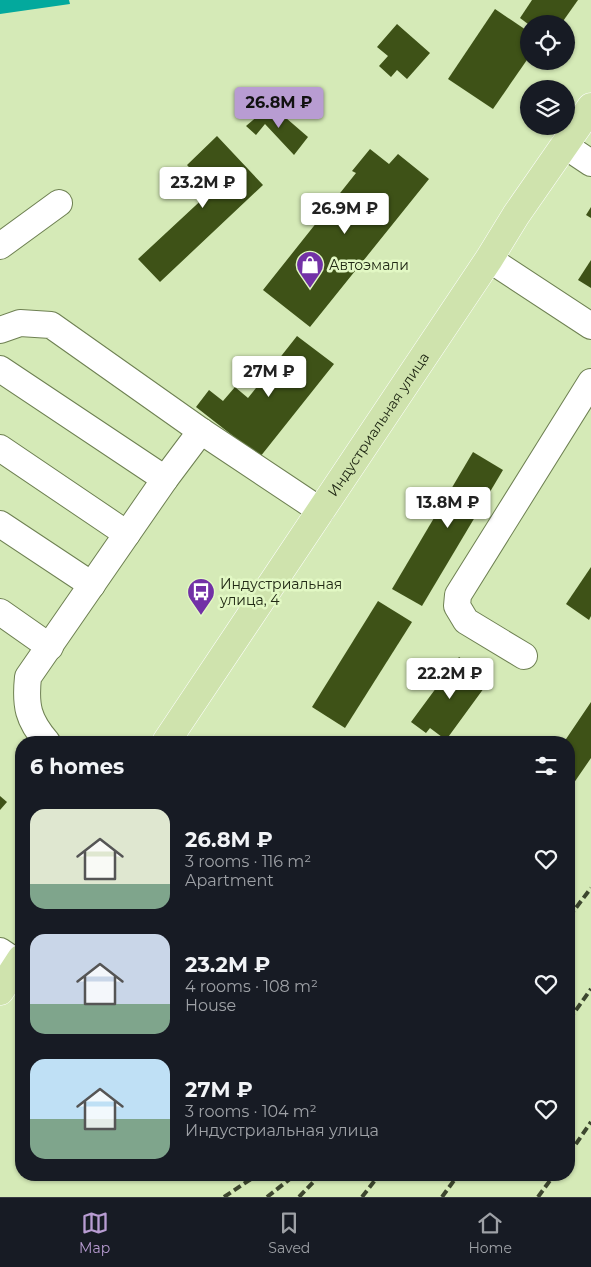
<!DOCTYPE html>
<html lang="en">
<head>
<meta charset="utf-8">
<style>
	body { margin:0; font-family:Montserrat,sans-serif; background:#20242c; color:#f1f3f6; height:100vh; display:flex; flex-direction:column; font-size:19px; white-space:nowrap }
	* { box-sizing:border-box; margin:0 }
	p { font-size:16px; color:#9ea1a6 }
	.icon { flex:none; width:28px; height:28px; fill:none; stroke:currentColor; stroke-width:2; stroke-linecap:round; stroke-linejoin:round }
	.map { position:relative; flex:1; overflow:hidden }
	.details { position:absolute; left:15px; top:736px; width:560px; height:445px; display:flex; flex-direction:column; background:#171b24; border-radius:20px; box-shadow:0 1px 4px #0004 }
	.details>* { flex:none }
	.buttons { position:absolute; left:520px; top:15px; display:grid; gap:10px }
	.buttons a { display:grid; place-items:center; width:55px; height:55px; border-radius:50%; background:#171b24; box-shadow:0 1px 4px #0004; font-size:25px }
	.price { position:absolute; translate:-50% -42px; padding:0 11px; border-radius:5px; background:#fff; color:#222; font-size:16px; line-height:32px; filter:drop-shadow(0 1px 2px #0008) }
	.price::after { content:''; position:absolute; left:50%; top:30px; width:15px; height:11px; margin-left:-8px; background:inherit; clip-path:polygon(0 0,100% 0,50% 100%) }
	.price.on { background:#b89cd2; color:#111 }
	ul { padding:0; list-style:none }
	li { display:flex; align-items:center; gap:15px; height:125px; padding:0 15px }
	li span { display:grid; place-items:center; flex:none; width:140px; height:100px; border-radius:15px; color:#555 }
	li>.icon { margin-inline-start:auto }
	span .icon { width:60px; height:60px; fill:#fffc; stroke-width:1 }
	li b { font-size:21px }
	h2 { display:flex; justify-content:space-between; align-items:center; height:60px; padding:0 15px; font-size:21px }
	.dock { display:flex; justify-content:space-around; align-items:center; height:70px; border-top:1px solid #363941; background:#171b24; font-size:14px; color:#9ea1a6 }
	.dock a { display:grid; justify-items:center; gap:2px }
	.dock .on { color:#b89cd2 }
	.map>svg:first-child { display:block }
</style>
</head>
<body>
<div class="map">
<svg width="591" height="1197" viewBox="0 0 591 1197">
	<rect width="100%" height="100%" fill="#d5eab7"/>
	<polygon fill="#03a99d" points="0,0 69,0 70,4 0,14"/>
	<g fill="#3e5217">
		<polygon points="532,0 578,0 561,24 528,24 520,18"/>
		<polygon points="495,9 529,32 529,57 493,109 448,79"/>
		<polygon points="397,24 430,53 407,79 397,70 391,77 379,66 388,56 377,47"/>
		<polygon points="271,105 308,137 294,155 265,124 256,135 246,126"/>
		<polygon points="217,136 263,185 160,282 138,259 209,193 215,199 235,180 225,170 207,187 187,165"/>
		<polygon points="370,149 389,164 398,154 429,179 310,327 263,290 356,173 352,171"/>
		<polygon points="591,207 591,218 586,215"/>
		<polygon points="591,260 591,288 578,280"/>
		<polygon points="297,336 334,364 260,457 196,407 209,390 223,401 235,387 248,398"/>
		<polygon points="473,452 503,470 422,606 392,589"/>
		<polygon points="591,567 591,616 589,620 566,604"/>
		<polygon points="378,601 412,622 345,728 312,707"/>
		<polygon points="459,657 479,672 473,680 484,688 446,740 430,728 426,733 411,722"/>
		<polygon points="591,702 591,758 569,790 569,742 564,742"/>
		<polygon points="0,796 7,802 0,810"/>
	</g>
	<g fill="none" stroke-linecap="round" stroke-linejoin="round">
		<defs>
			<g id="minor">
				<polyline points="564,145 591,163"/>
				<polyline points="0,246 59,203"/>
				<polyline points="489,259 591,326"/>
				<polyline points="0,330 20,323 51,325 201,431 321,511"/>
				<polyline points="0,369 165,479"/>
				<polyline points="0,448 127,534"/>
				<polyline points="0,524 92,585"/>
				<polyline points="0,612 50,647"/>
				<polyline points="524,656 466,621 457,606 458,595 591,382"/>
				<path d="M47,742c-19,-22 -22,-36 -19,-65l137,-198 36,-48"/>
				<polyline points="0,951 18,963"/>
			</g>
			<g id="major">
				<path id="s1" d="M166,742l323,-483 27,-44 75,-108"/>
				<polyline points="0,991 21,959"/>
			</g>
		</defs>
		<use href="#minor" stroke="#6e8052" stroke-width="28"/>
		<use href="#major" stroke="#fff" stroke-width="29"/>
		<use href="#minor" stroke="#fff" stroke-width="26"/>
		<use href="#major" stroke="#cfe3ad" stroke-width="28"/>
		<g stroke="#3c462e" stroke-width="4" stroke-dasharray="8 4" stroke-linecap="butt">
			<polyline points="569,917 591,888"/>
			<polyline points="569,1020 591,989"/>
			<polyline points="569,1154 591,1122"/>
			<polyline points="224,1197 257,1175"/>
			<polyline points="267,1197 295,1175"/>
			<polyline points="299,1197 320,1175"/>
			<polyline points="362,1197 379,1175"/>
			<polyline points="442,1197 458,1175"/>
			<polyline points="538,1197 554,1175"/>
		</g>
	</g>
	<defs>
		<symbol id="shop-pin" viewBox="-11 -11 22 30"><path d="M0 17L-7.5 6A9.5 9.5 0 1 1 7.5 6Z" fill="#7231a6" stroke="#e2f8c4"/><path d="M-5-2.5h2.3a2.7 3.5 0 0 1 5.4 0H5L5.5 6h-11ZM-1.5-2.5h3a1.5 2.3 0 0 0-3 0Z" fill="#fff"/></symbol>
		<symbol id="bus-pin" viewBox="-11 -11 22 30"><path d="M0 17L-7.5 6A9.5 9.5 0 1 1 7.5 6Z" fill="#7231a6" stroke="#e2f8c4"/><path d="M-5-6H5V4H4V6H2V4H-2V6H-4V4H-5ZM-3.5-4V0h7V-4ZM-3.5 1.2v1.5H-2V1.2ZM2 1.2v1.5H3.5V1.2Z" fill="#fff"/></symbol>
	</defs>
	<g fill-rule="evenodd">
		<use href="#shop-pin" x="294" y="249" width="32" height="43"/>
		<use href="#bus-pin" x="185" y="576" width="32" height="43"/>
	</g>
	<g text-anchor="middle" dominant-baseline="central" stroke-width="5" stroke-linejoin="round" paint-order="stroke">
		<g font-size="14" fill="#212915" stroke="#e2f8c4" text-anchor="start">
			<text x="329" y="265">Автоэмали</text>
			<text x="220" y="584">Индустриальная<tspan x="220" dy="16">улица, 4</tspan></text>
		</g>
		<g font-size="14" fill="#212915" stroke="#e2f8c4">
			<text stroke="none"><textPath href="#s1" startOffset="382">Индустриальная улица</textPath></text>
		</g>
	</g>
</svg>
<div class="buttons">
<a><svg class="icon" aria-label="locate" viewBox="0 0 24 24"><circle cx="12" cy="12" r="6"/><path d="M12 2v4M12 18v4M2 12h4M18 12h4"/></svg></a>
<a><svg class="icon" aria-label="layers" viewBox="0 0 24 24"><path d="M12 4l9 5-9 5-9-5zM3 14l9 5 9-5"/></svg></a>
</div>
<b class="price on" style="left:279px;top:129px">26.8M ₽</b>
<b class="price" style="left:203px;top:209px">23.2M ₽</b>
<b class="price" style="left:345px;top:235px">26.9M ₽</b>
<b class="price" style="left:269px;top:398px">27M ₽</b>
<b class="price" style="left:448px;top:529px">13.8M ₽</b>
<b class="price" style="left:450px;top:700px">22.2M ₽</b>
<section class="details">
<h2>6 homes<svg class="icon" aria-label="filters" viewBox="0 0 24 24"><path d="M4 7h16M4 17h16"/><circle cx="9" cy="7" r="2"/><circle cx="15" cy="17" r="2"/></svg></h2>
<ul>
<li><span style="background:linear-gradient(#dfe7d0 75%,#7fa58c 0)"><svg class="icon" aria-label="home" viewBox="0 0 24 24"><path d="M3 11l9-7 9 7M6 9v11h12V9"/></svg></span><div><b>26.8M ₽</b><p>3 rooms · 116 m²</p><p>Apartment</p></div><svg class="icon" aria-label="heart" viewBox="0 0 24 24"><path d="M12 20l-8-8c-3-5 5-10 8-4 3-6 11-1 8 4z"/></svg></li>
<li><span style="background:linear-gradient(#c9d6e8 70%,#7fa58c 0)"><svg class="icon" aria-label="home" viewBox="0 0 24 24"><path d="M3 11l9-7 9 7M6 9v11h12V9"/></svg></span><div><b>23.2M ₽</b><p>4 rooms · 108 m²</p><p>House</p></div><svg class="icon" aria-label="heart" viewBox="0 0 24 24"><path d="M12 20l-8-8c-3-5 5-10 8-4 3-6 11-1 8 4z"/></svg></li>
<li><span style="background:linear-gradient(#bfe0f5 60%,#7fa58c 0)"><svg class="icon" aria-label="home" viewBox="0 0 24 24"><path d="M3 11l9-7 9 7M6 9v11h12V9"/></svg></span><div><b>27M ₽</b><p>3 rooms · 104 m²</p><p>Индустриальная улица</p></div><svg class="icon" aria-label="heart" viewBox="0 0 24 24"><path d="M12 20l-8-8c-3-5 5-10 8-4 3-6 11-1 8 4z"/></svg></li>
</ul>
</section>
</div>
<nav class="dock">
<a class="on"><svg class="icon" aria-label="map" viewBox="0 0 24 24"><path d="M3 6l6-2 6 2 6-2v14l-6 2-6-2-6 2zM9 4v14M15 6v14"/></svg>Map</a>
<a><svg class="icon" aria-label="saved" viewBox="0 0 24 24"><path d="M7 4h10v16l-5-4-5 4z"/></svg>Saved</a>
<a><svg class="icon" aria-label="home" viewBox="0 0 24 24"><path d="M3 11l9-7 9 7M6 9v11h12V9"/></svg>Home</a>
</nav>
</body>
</html>
